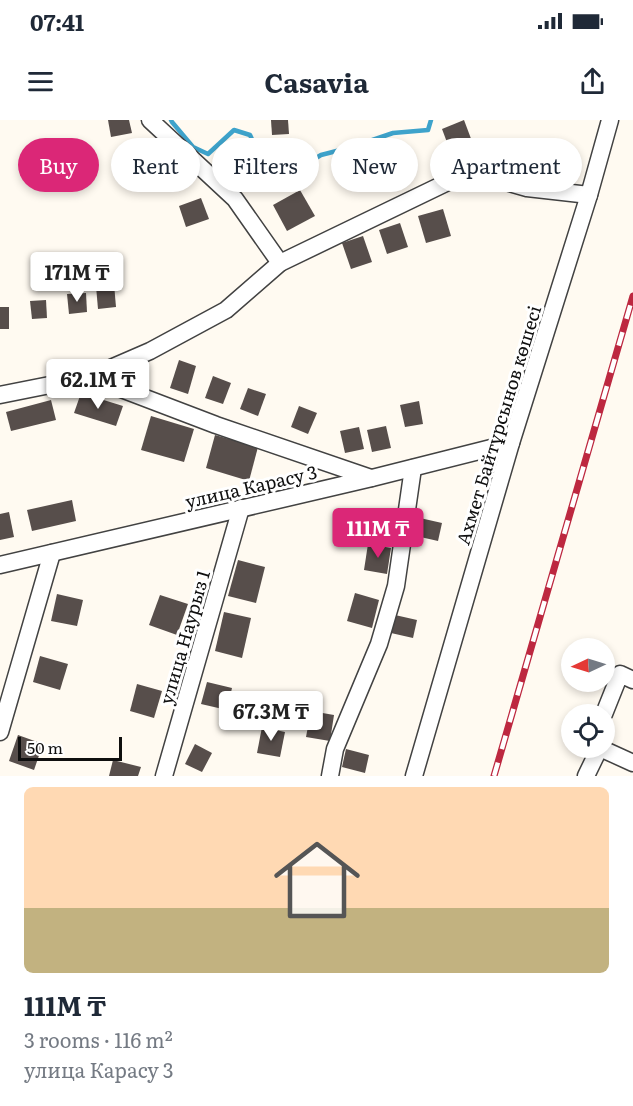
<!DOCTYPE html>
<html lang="en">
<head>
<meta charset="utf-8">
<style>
	body { margin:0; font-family:Literata,serif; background:#f6f6f7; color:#1f2937; height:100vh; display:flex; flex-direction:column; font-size:22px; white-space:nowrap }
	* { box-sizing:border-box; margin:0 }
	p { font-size:20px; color:#747a83 }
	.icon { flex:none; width:33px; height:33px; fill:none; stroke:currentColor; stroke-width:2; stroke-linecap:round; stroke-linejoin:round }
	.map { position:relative; height:656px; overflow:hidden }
	.side { display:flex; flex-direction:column; background:#fff; flex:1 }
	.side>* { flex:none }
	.top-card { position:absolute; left:18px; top:18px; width:597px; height:54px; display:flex; gap:12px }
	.needle { width:39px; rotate:266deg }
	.fabs { position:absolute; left:561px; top:518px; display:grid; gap:12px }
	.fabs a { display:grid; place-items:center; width:54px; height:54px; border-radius:50%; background:#fff; box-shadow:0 3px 9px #0003; font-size:30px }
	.scale { position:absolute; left:18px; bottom:15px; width:104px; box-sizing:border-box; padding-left:6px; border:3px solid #0f0f0f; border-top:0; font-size:16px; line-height:21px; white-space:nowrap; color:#0f0f0f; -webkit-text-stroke:4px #fff; paint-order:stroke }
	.price { position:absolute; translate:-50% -51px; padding:0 14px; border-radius:6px; background:#fff; color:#222; font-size:20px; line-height:39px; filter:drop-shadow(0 2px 3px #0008) }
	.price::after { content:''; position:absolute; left:50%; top:36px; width:18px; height:14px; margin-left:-9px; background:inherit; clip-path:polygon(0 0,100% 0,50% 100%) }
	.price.on { background:#db2777; color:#fff }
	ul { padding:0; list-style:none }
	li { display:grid; align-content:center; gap:12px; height:318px; padding:0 24px }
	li+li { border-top:2px solid #e0e1e3 }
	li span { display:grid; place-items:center; height:186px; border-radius:9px; color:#555 }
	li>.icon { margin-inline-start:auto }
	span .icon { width:108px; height:108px; fill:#fffc; stroke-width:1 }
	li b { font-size:26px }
	.chip { padding:0 21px; border-radius:27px; background:#fff; box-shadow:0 3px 9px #0003; font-size:21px; line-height:54px }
	.chip.on { background:#db2777; color:#fff }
	.status { display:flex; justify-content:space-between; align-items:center; height:42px; padding:0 30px; background:#fff; direction:ltr }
	.status svg { height:16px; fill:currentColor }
	header { display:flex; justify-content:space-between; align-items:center; height:78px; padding:0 24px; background:#fff; font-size:27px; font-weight:700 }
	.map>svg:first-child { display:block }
</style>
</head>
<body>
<div class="status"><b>07:41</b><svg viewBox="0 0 49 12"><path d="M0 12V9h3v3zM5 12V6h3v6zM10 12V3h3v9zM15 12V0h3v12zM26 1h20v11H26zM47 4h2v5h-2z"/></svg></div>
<header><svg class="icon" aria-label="menu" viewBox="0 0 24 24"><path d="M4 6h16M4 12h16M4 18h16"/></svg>Casavia<svg class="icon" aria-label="share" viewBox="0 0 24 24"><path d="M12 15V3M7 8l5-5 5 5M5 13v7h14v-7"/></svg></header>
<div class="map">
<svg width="633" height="656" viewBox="0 0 633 656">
	<rect width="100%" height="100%" fill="#fffaf1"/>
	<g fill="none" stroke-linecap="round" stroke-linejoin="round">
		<polyline stroke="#3ea3cb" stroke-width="4.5" points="171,0 172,2 193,27 208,34 234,10 250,15 263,43 283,58 321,35 352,27 393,13 428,10 431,0"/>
	</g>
	<g fill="#574e4b">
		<polygon points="108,0 129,0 132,13 111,17"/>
		<polygon points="271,0 288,0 289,14 272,15"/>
		<polygon points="464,0 473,24 451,33 442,9"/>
		<polygon points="300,70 315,96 287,111 273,85"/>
		<polygon points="201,78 209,99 186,107 179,86"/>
		<polygon points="443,89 451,116 426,123 418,96"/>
		<polygon points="400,103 408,127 387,134 379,110"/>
		<polygon points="363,116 372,142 351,149 342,123"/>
		<polygon points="114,164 116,187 98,189 96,166"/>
		<polygon points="86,173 87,192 69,194 67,174"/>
		<polygon points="46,180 47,198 32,199 30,181"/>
		<rect x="0" y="187" width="9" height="22"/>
		<polygon points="179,240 196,246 188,274 170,268"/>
		<polygon points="213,256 231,263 223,284 205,278"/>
		<polygon points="248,268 266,274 258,296 240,289"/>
		<polygon points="81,273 123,286 116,306 74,293"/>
		<polygon points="51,280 56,300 11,311 6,292"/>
		<polygon points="419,281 423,304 405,307 400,285"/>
		<polygon points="299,286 317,293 308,314 291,307"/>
		<polygon points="151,296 194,309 184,342 141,330"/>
		<polygon points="386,306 391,328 372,332 367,310"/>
		<polygon points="359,307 364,329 345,333 340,311"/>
		<polygon points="215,315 258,327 249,361 206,348"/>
		<polygon points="72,380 76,401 32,411 27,390"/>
		<polygon points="9,392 14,417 0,420 0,394"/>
		<polygon points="420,398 442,403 438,421 416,416"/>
		<polygon points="368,424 391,428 387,454 364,450"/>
		<polygon points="238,440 265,447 256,483 228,476"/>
		<polygon points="355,473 379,480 372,508 347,501"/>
		<polygon points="57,474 83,480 77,506 51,501"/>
		<polygon points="160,475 188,484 177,515 149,505"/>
		<polygon points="224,492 251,498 242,538 215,531"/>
		<polygon points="395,495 417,500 413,518 391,513"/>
		<polygon points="40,536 68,544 60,570 33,562"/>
		<polygon points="207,562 232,568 227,590 201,584"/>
		<polygon points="137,564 162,571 154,598 130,591"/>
		<polygon points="311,591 334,595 330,621 306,617"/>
		<polygon points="262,607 285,612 280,637 257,633"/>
		<polygon points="18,615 43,624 34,650 9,641"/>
		<polygon points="195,624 212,633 202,652 185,644"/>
		<polygon points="346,629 369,635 365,653 342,647"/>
		<polygon points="113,640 141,647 138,656 109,656"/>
	</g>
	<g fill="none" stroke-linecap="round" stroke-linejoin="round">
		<defs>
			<g id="minor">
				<polyline points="150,0 235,79 280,143"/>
				<polyline points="90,257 216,305 371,358"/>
				<polyline points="0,275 90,257 150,231 226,190 280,143 452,60 477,54 527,68 589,75"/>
				<polyline points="0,445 372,358 511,323"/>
				<polyline points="604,594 620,554 633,560"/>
				<polyline points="0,612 52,433"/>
				<polyline points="600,628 633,643"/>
				<polyline points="164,656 241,388"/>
				<polyline points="330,656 335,629 379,524 396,466 413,348"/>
				<polyline points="414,656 511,323 589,75 610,0"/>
				<polyline points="586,656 600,627"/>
			</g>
		</defs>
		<use href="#minor" stroke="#424242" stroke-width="19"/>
		<use href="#minor" stroke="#fff" stroke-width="16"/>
		<defs>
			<polyline id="rail" points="494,656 633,176"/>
		</defs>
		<use href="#rail" stroke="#bd2840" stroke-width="7"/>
		<use href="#rail" stroke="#fff" stroke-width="4.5" stroke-dasharray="14" stroke-linecap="butt"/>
	</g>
	<g text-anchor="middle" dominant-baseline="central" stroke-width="6" stroke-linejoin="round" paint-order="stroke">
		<g font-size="18" fill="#0f0f0f" stroke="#fff">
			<text transform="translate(498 305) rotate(-73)">Ахмет Байтұрсынов көшесі</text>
			<text transform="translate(251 366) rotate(-13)">улица Карасу 3</text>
			<text transform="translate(184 517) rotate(-74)">улица Наурыз 1</text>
		</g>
	</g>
</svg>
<div class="fabs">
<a><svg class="needle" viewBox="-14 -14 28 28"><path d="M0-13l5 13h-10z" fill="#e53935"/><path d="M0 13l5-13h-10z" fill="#747a83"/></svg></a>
<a><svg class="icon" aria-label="locate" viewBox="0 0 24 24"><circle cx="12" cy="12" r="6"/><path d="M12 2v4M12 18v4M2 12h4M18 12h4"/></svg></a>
</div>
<div class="scale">50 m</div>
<b class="price" style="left:77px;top:183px">171M ₸</b>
<b class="price" style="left:98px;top:290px">62.1M ₸</b>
<b class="price on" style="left:378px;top:439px">111M ₸</b>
<b class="price" style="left:271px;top:622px">67.3M ₸</b>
<div class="top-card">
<a class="chip on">Buy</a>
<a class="chip">Rent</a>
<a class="chip">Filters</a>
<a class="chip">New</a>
<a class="chip">Apartment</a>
</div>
</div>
<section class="side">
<ul>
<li><span style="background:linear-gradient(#ffd9b3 65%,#c2b280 0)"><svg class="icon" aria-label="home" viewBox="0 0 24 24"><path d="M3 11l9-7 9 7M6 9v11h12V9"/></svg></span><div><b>111M ₸</b><p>3 rooms · 116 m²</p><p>улица Карасу 3</p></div></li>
</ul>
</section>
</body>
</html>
